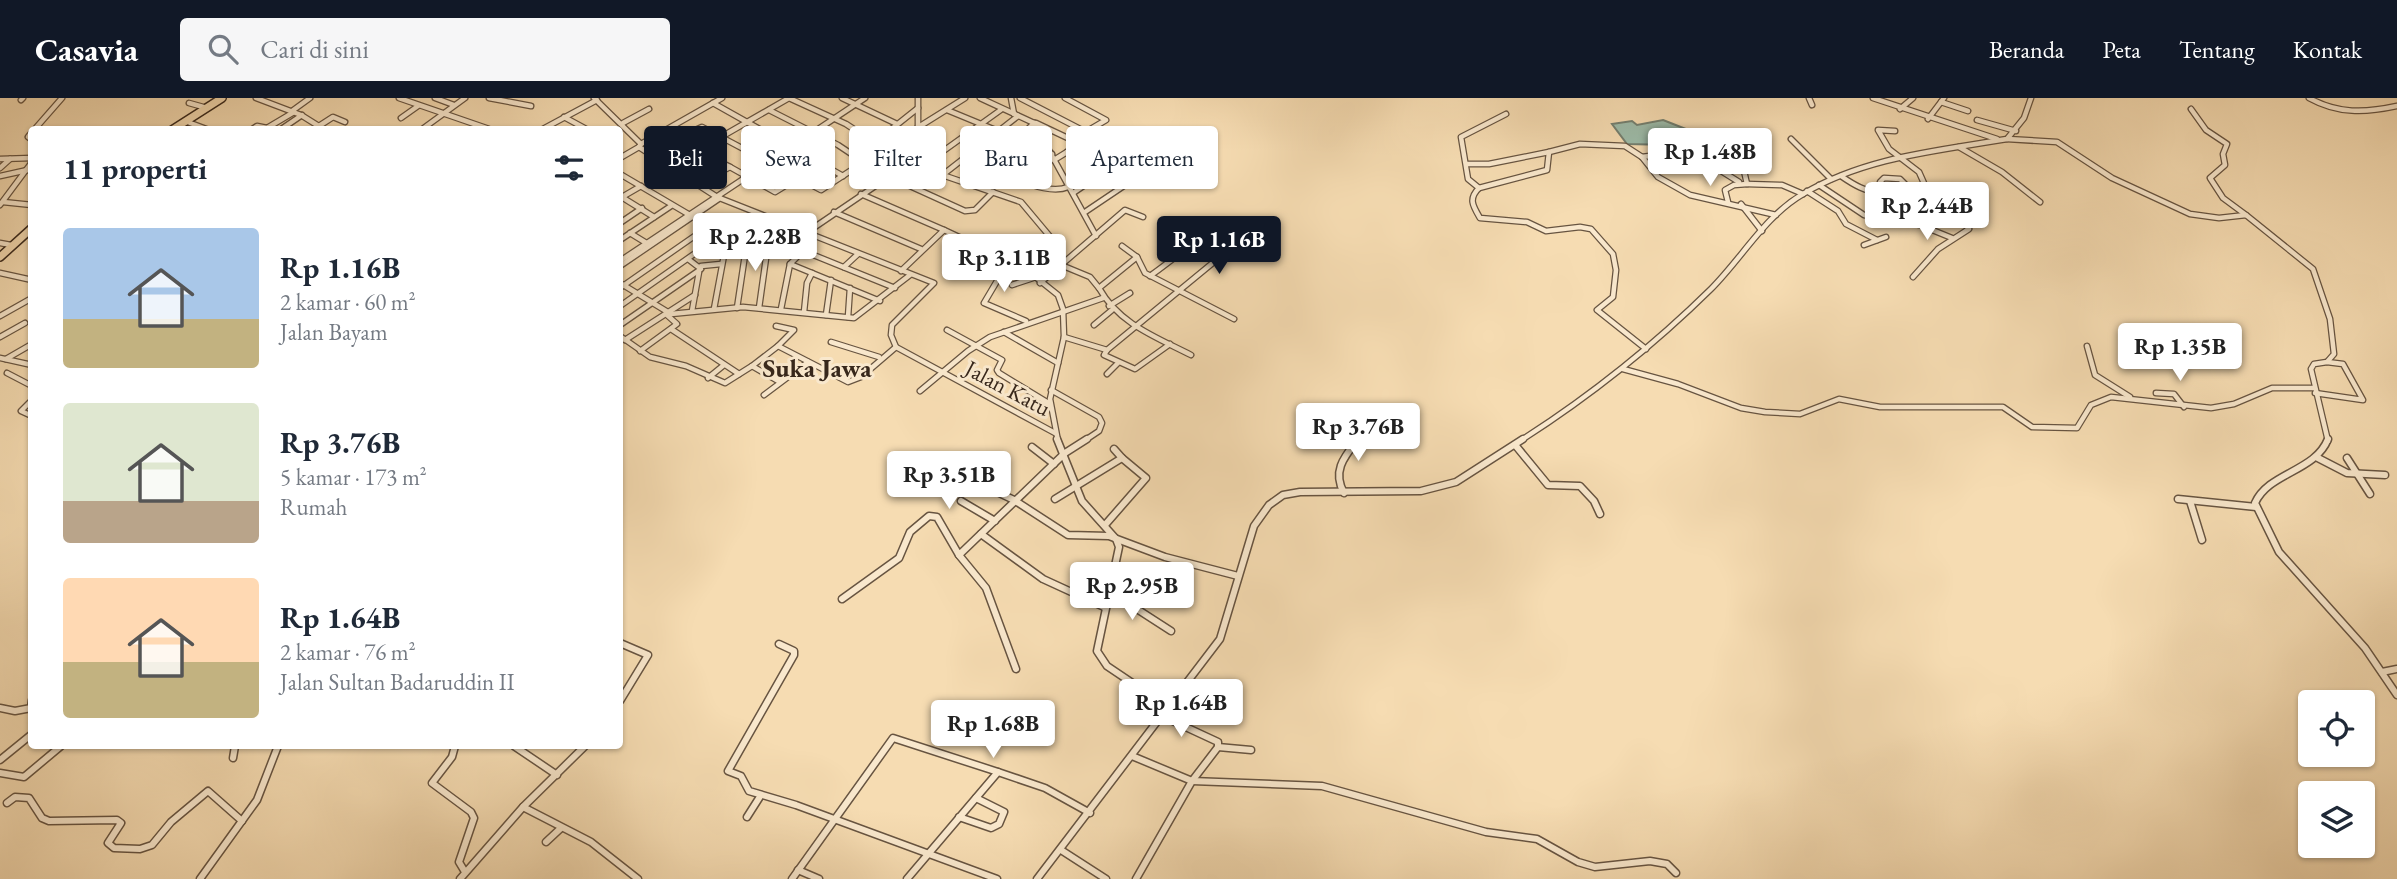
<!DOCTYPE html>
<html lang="id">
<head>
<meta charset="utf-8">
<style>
	body { margin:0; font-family:"EB Garamond",serif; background:#f6f6f7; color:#1f2937; height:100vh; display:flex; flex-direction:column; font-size:26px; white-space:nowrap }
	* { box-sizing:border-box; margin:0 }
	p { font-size:23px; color:#747a83 }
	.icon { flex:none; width:38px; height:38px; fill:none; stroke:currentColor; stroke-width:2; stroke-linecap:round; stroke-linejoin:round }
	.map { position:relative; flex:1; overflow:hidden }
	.panel { position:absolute; left:28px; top:28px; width:595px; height:623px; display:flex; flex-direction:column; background:#fff; border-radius:7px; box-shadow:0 2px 5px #0004 }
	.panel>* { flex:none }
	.banner { position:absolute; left:644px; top:28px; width:665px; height:63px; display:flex; gap:14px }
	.fabs { position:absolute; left:2298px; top:592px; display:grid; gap:14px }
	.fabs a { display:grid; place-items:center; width:77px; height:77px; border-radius:7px; background:#fff; box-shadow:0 2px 5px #0004; font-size:35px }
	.price { position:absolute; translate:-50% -60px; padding:0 16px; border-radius:7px; background:#fff; color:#222; font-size:23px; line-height:46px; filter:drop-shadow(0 2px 4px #0008) }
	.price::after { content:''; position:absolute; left:50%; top:42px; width:21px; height:16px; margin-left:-10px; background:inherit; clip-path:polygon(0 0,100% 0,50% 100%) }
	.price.active { background:#111827; color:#fff }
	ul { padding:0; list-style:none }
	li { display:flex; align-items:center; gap:21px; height:175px; padding:0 35px }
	li span { display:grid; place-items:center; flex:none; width:196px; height:140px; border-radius:7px; color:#555 }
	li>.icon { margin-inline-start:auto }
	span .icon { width:84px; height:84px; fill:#fffc; stroke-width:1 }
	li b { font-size:30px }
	h2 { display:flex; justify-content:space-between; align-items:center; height:84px; padding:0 35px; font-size:30px }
	.chip { padding:0 24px; border-radius:7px; background:#fff; box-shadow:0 2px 5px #0004; font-size:24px; line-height:63px }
	.chip.active { background:#111827; color:#fff }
	header { display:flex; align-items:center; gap:42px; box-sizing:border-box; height:98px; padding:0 35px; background:#111827; color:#fff }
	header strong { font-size:33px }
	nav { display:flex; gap:38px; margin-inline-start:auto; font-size:24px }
	.search { width:490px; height:63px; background:#f6f6f7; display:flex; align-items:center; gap:18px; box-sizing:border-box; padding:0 24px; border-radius:7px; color:#747a83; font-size:26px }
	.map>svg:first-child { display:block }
</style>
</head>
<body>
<header>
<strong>Casavia</strong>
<div class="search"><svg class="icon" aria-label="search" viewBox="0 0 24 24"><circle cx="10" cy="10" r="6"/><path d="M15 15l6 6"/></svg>Cari di sini</div>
<nav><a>Beranda</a><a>Peta</a><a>Tentang</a><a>Kontak</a></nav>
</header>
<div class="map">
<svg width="2397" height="781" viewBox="0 0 2397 781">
	<rect width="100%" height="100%" fill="#f6dcb2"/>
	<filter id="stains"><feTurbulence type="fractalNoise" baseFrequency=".00286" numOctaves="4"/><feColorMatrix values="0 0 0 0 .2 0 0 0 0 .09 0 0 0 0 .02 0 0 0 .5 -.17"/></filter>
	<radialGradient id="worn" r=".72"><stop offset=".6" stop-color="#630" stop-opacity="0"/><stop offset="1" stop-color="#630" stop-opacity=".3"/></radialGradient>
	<polygon fill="#9dbcaa" stroke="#748071" stroke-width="2" points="1663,22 1696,35 1697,42 1671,47 1627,46 1612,26 1632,23 1637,27"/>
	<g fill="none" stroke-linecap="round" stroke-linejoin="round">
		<defs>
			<g id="minor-far1">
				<polyline points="256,0 301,17 325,32"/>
				<polyline points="399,0 489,31"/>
				<polyline points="435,0 454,7"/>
				<polyline points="489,0 531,8"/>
				<polyline points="594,0 641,46 639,49 717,99 934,185 892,227 891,237 896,249 1055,335"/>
				<polygon points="789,0 846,26 884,51 821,92 721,39"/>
				<polyline points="842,0 897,26"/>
				<polyline points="918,0 918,60 922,70 1021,104 1052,141 1052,149 1033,177 1058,197 1063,211 1064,239 1050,301 1058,343"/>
				<polyline points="980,0 1034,25 1096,138"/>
				<polyline points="1011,0 1014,16"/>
				<polyline points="1020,0 1086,34"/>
				<polyline points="1809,0 1812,7"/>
				<polyline points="1873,0 1997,41"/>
				<path d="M2309,0c29,16 56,15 88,8"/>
				<polyline points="21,2 23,0"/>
				<polyline points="1941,4 1968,13"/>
				<polyline points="189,5 207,10"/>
				<polyline points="713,5 843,78"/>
				<polyline points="1900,11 1913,0"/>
				<polyline points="2191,11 2206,32 2227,46 2223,56 2225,67 2210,80 2223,100 2246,117"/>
				<polyline points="769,12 838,47 865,65"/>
				<polyline points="947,12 998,33"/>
				<polyline points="292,13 310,0"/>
				<polyline points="1506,16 1461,39 1468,81 1479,90 1547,72 1549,54 1580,46 1625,48 1642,59 1658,79 1690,97 1776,117"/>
				<polyline points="564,19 588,32"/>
				<polyline points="401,20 418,8"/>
				<polyline points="1928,21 1944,0"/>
				<polyline points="1977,22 2016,33"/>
				<polyline points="185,23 209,32"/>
				<polyline points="623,25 649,11"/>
				<polyline points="1036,25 1072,42"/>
				<polyline points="319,28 333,19 345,24"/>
				<polyline points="917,30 965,0"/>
				<polyline points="34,32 62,0"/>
				<polyline points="251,32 257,28 267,30 294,14"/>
				<polyline points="280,32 302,17"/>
				<polyline points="421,32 465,0"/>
				<polyline points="541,32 597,2"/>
				<polyline points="1895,33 1878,32 1889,51 1919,74 1931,101 1960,120 1969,131 1938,151 1913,179"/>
				<polyline points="32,34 28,39 32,42"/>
				<polyline points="1025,34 1034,25"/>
				<polyline points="659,36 674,42 702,29 721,39"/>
				<polyline points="1791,41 1831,81"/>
				<polyline points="2007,41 2057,44 2112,80 2190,116 2219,120 2246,117 2313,171 2330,221 2334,256 2327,264 2314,266 2311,271 2328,343"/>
				<polyline points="989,43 1033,66 1052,56"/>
				<polyline points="874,45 918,10"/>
				<polyline points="641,46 722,0"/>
				<polyline points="1959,49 2002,74 2040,104"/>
				<polyline points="698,53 730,69"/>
				<polyline points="1067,54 1103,75"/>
				<path d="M968,58c25,11 75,42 100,31"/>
				<polyline points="1642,59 1707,50 1711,52 1709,57 1715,69 1739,84"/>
				<polyline points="620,60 639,49"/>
				<polyline points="0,61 32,60"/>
				<polyline points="1054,62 1080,46 1072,42 1106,22 1065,0"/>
				<polyline points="1467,66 1489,66 1549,54"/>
				<polyline points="670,69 721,39"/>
				<polyline points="921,69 1002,11"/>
				<polyline points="0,70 10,61"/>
				<polyline points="1002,75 1021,60"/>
				<polyline points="620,76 717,133 769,139 784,127"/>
				<polyline points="0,78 32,71"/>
				<polyline points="888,78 965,113 975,112 993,94"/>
				<path d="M1841,78c13,9 25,16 41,17l-2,-11 4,-4 16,1 6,6"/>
				<polyline points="940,79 1018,18"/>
				<polyline points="1747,86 1782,87 1803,96"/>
				<polyline points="696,87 730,69 775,94 798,80"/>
				<polyline points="1819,87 1864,117 1920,127 1952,140"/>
				<path d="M1479,90c-11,11 -6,18 1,30l47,4 19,9 34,-4 11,2 22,25 3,16 -3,27 -16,13 49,39"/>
				<polyline points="1807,93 1838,113 1846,126 1877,142"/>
				<polyline points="1073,95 1122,62 1080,46"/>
				<polyline points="861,96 944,132 901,173"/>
				<polyline points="620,98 654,119"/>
				<polyline points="622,99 641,88"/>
				<polyline points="3,104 32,107"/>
				<polyline points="1728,104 1725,92 1734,87 1747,86 1739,51"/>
				<polyline points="1741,106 1762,133"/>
				<polyline points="0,107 32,64"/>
				<polyline points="834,114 921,151"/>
				<polyline points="1085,114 1140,77 1122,62"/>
				<polyline points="620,125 642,110"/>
				<polyline points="944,132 1004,160 1040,164"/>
				<polyline points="630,135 648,146"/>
				<polyline points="806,135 918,59"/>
				<polyline points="620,142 671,108"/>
				<polyline points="0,145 11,147"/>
				<polyline points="1864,147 1886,139"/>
				<polyline points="1122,148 1137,159 1145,175 1234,221"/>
				<polyline points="803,153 790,166 880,203"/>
				<path d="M1137,159l-38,31c20,36 57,49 92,67"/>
				<polyline points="1010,161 984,205 1026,223"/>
				<polyline points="620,163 865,0"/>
				<polyline points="1061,167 1090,179 1099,190"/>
				<polyline points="620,168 720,100"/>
				<polyline points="701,168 721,166"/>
				<polyline points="844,169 858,156"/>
				<polyline points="0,175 32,182"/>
				<path d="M1150,178c39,-27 39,-40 87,-21l20,-15"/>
				<polyline points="620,185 671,216 743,209 854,220 910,177"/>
				<polyline points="1040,185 1125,112 1143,119"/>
				<polyline points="1012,187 1033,180"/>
				<polyline points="620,190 709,128"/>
				<polyline points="620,208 724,135"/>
				<polyline points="1109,208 1130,195"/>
				<polyline points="737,210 748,137"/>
				<polyline points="759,210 769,139 895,190"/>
				<polyline points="714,211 728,136"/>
				<polyline points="781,211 790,166"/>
				<polyline points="692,213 699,174"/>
				<polyline points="804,214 807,185 812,175"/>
				<polyline points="826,217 831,182"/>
				<polyline points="0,218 32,200"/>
				<polyline points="848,219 850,190"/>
				<polyline points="620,227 701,171 688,161"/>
				<polyline points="1094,227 1112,212"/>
				<polyline points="776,228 794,232 778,248 848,284 861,279 896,249"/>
				<polyline points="671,231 739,276"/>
				<polyline points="947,232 1002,262 997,272 999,275 1050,306"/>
				<polyline points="1004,234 1058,265"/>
				<polyline points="620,238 650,259 686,268 725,285 752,268"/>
				<polyline points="0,239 25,225"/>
				<polyline points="1064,239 1107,252 1226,154"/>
				<polyline points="625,242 695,197"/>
				<polyline points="831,244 879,259"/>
				<polyline points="778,248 752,268 780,284"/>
				<polyline points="2087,248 2095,277 2130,299"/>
				<polyline points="1107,252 1104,257 1135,271 1170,246"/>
				<polyline points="640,253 677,226 667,217"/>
				<polyline points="0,260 32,267"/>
				<polyline points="6,261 32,246"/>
				<polyline points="1623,271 1678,286 1741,310 1765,314 1800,316 1839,301 1880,309 2003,309 2032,329 2077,330 2091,307 2111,299 2211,310 2234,306 2272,290 2314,290"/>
				<polyline points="7,275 32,288"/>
				<polyline points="1107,276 1118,265"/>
				<polyline points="708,280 724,267"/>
				<polyline points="1051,292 1099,319 1102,325 1099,333 1084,343"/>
				<polyline points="920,293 968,253 990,239 1103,200"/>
				<polyline points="2156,295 2174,296 2184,309"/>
				<polyline points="2315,295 2363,302 2343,266 2327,264"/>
				<polyline points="764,297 808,264"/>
				<polyline points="32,302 21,313 32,318"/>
				<polyline points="1356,343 1363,333"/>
				<path d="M1520,343c69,-44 133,-95 191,-152 31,-31 54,-73 92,-95 62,-37 134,-43 204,-55l17,-21 7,-20"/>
			</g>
			<g id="minor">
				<polyline points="1057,341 1082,403 1116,441 1119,449 1097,553 1107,568 1168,609"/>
				<path d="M2328,341c-13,33 -59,33 -73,64l24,49 86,96 32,47"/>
				<polyline points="1516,348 1548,387 1580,388 1594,403 1600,416"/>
				<polyline points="1032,349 1054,366"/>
				<polyline points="1114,351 1122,360"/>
				<polyline points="2316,359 2347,375 2385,377"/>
				<polyline points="2347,360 2370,396"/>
				<polyline points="959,376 1014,402 1068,437 1109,438 1165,459 1238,478"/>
				<path d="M1344,395c-12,-22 0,-36 14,-54"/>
				<polyline points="1055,401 1122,360 1146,380 1105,427"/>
				<polyline points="2178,401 2256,409"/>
				<polyline points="961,403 995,423"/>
				<polyline points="2190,403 2202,442"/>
				<polyline points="981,436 1043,481 1104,509"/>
				<polyline points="959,457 986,490 1016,571"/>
				<polyline points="1109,493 1171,533"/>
				<polyline points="842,501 899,460 910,434 929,418 937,419 959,457 1065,355 1087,341"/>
				<polyline points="620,545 648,557 620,603"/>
				<polyline points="779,546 794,553 794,557 728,673 741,678 749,693 796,707 997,781"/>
				<polyline points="2382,574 2397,571"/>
				<polyline points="0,610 15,613 31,610 32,602"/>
				<polyline points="1162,618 1218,644 1218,649 1251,652"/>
				<polyline points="455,648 452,659 432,685 471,714 474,720 459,764 465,774"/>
				<polyline points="514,648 557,677"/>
				<polyline points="1132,658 1192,683 1322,688 1486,734 1537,741 1578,764 1595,769 1650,763 1667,766 1676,775"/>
				<polyline points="233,660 235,648"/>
				<polyline points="0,662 32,636"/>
				<polyline points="0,675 24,679 61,648"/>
				<polyline points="7,705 15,699 29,700 42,720 49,723 117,722 121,725 108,745 114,750 140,751 152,747 171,724 208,693 242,723"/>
				<polyline points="523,709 591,744 638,781"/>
				<polyline points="747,719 761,697"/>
				<polyline points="959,719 991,730 999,726 1004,714 976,700"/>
				<polyline points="546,744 561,730"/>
				<polyline points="1061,752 1106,781"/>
				<polyline points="798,772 819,781"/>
				<polyline points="200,781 257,702 278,648"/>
				<polyline points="460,781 523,709 585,648"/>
				<polyline points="792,781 893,640 998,674"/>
				<polyline points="907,781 998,674 1045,690 1090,715"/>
				<polyline points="1037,781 1220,541 1254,428 1269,407 1283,397 1300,394 1421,393 1456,384 1523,341"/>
				<polyline points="1136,781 1192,683 1218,649"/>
			</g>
			<g id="highway">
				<polyline points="172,32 222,0"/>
				<polyline points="0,159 32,130"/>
			</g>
		</defs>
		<use href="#minor-far1" stroke="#675441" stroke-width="7"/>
		<use href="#minor" stroke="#675441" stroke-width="9"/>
		<use href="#highway" stroke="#37271b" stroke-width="10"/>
		<use href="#minor-far1" stroke="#f9e8cd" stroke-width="4.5"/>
		<use href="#minor" stroke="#f9e8cd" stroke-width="6"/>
		<use href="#highway" stroke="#f6dcb2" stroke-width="7"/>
	</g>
	<g text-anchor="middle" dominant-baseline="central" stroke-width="6" stroke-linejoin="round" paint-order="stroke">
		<g font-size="23" fill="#37271b" stroke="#f9e8cd">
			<text transform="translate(1008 290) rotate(28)">Jalan Katu</text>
		</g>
		<g font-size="26" font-weight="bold" fill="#37271b" stroke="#f9e8cd">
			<text x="817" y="270">Suka Jawa</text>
		</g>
	</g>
	<rect width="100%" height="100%" filter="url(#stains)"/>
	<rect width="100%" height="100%" fill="url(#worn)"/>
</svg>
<div class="fabs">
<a><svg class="icon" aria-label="locate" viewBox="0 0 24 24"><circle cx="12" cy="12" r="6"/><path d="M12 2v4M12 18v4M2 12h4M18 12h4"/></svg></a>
<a><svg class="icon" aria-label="layers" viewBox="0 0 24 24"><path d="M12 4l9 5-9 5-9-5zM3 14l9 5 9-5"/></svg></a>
</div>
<b class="price" style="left:1710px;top:90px">Rp 1.48B</b>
<b class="price" style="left:1927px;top:144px">Rp 2.44B</b>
<b class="price" style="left:755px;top:175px">Rp 2.28B</b>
<b class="price active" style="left:1219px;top:178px">Rp 1.16B</b>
<b class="price" style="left:1004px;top:196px">Rp 3.11B</b>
<b class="price" style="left:2180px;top:285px">Rp 1.35B</b>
<b class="price" style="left:1358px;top:365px">Rp 3.76B</b>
<b class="price" style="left:949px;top:413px">Rp 3.51B</b>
<b class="price" style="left:1132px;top:524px">Rp 2.95B</b>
<b class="price" style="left:1181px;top:641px">Rp 1.64B</b>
<b class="price" style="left:993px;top:662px">Rp 1.68B</b>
<div class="banner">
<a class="chip active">Beli</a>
<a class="chip">Sewa</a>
<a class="chip">Filter</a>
<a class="chip">Baru</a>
<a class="chip">Apartemen</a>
</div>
<section class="panel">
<h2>11 properti<svg class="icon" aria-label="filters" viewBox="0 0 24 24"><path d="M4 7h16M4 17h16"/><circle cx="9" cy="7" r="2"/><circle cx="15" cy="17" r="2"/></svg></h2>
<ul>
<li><span style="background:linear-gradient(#a9c7e8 65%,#c2b280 0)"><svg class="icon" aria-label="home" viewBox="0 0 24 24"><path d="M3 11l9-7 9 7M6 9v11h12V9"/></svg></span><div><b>Rp 1.16B</b><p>2 kamar · 60 m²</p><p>Jalan Bayam</p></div></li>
<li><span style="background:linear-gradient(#dfe7d0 70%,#b9a48a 0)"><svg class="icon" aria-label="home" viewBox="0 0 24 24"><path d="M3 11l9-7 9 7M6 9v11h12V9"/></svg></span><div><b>Rp 3.76B</b><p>5 kamar · 173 m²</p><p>Rumah</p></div></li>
<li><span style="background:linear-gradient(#ffd9b3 60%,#c2b280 0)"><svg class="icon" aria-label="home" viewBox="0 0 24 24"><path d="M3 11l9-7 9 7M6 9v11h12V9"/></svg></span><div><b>Rp 1.64B</b><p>2 kamar · 76 m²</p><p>Jalan Sultan Badaruddin II</p></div></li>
</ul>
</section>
</div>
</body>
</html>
